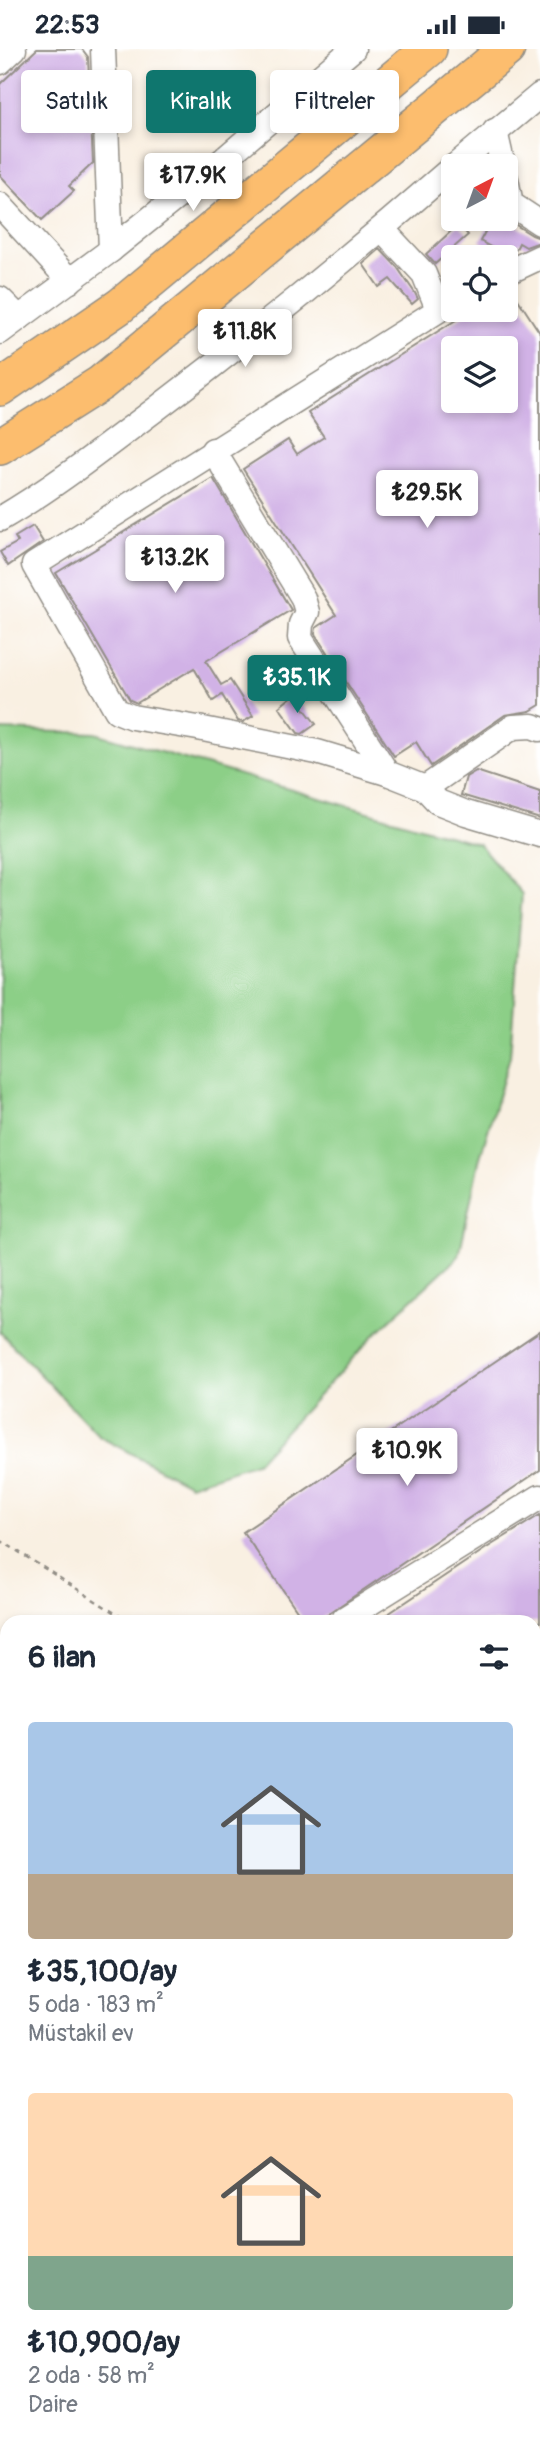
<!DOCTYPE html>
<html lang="tr">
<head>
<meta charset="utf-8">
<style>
	body { margin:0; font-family:Pangolin,sans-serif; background:#f2f2f3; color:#1f2937; height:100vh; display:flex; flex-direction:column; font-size:26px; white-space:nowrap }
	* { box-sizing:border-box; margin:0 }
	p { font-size:23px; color:#747a83 }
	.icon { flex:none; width:38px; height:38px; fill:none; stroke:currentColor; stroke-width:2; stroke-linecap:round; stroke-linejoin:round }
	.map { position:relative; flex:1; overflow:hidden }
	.side { position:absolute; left:0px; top:1566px; width:541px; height:842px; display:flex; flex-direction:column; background:#fff; border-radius:21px 21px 0 0; box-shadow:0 4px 10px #0003 }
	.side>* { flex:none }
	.banner { position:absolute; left:21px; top:21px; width:499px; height:63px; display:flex; gap:14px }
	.needle { width:46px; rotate:41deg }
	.buttons { position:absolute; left:441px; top:105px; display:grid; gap:14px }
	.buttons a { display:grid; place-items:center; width:77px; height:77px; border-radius:7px; background:#fff; box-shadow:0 4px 10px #0003; font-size:35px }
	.price { position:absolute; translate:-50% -60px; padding:0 16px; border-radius:7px; background:#fff; color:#222; font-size:23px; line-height:46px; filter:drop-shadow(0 2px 4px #0008) }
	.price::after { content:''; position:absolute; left:50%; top:42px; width:21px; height:16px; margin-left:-10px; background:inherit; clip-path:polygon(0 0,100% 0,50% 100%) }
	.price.current { background:#0f766e; color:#fff }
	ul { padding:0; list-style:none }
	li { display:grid; align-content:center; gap:14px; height:371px; padding:0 28px }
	li span { display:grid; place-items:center; height:217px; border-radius:7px; color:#555 }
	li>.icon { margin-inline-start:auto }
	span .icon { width:126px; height:126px; fill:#fffc; stroke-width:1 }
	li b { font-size:30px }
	h2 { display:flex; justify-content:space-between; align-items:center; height:84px; padding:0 28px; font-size:30px }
	.pill { padding:0 24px; border-radius:7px; background:#fff; box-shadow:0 4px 10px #0003; font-size:24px; line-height:63px }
	.pill.current { background:#0f766e; color:#fff }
	.status { display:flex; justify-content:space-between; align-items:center; height:49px; padding:0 35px; background:#fff; direction:ltr }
	.status svg { height:19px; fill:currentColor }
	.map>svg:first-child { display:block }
</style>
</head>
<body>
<div class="status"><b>22:53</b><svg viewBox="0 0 49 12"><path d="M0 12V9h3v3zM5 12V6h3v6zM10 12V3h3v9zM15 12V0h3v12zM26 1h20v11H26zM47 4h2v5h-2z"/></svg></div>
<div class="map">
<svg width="540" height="2407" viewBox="0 0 540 2407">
	<rect width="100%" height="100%" fill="#fff"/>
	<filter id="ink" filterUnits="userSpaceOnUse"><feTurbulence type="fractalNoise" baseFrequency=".0143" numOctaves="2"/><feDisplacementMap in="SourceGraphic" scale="14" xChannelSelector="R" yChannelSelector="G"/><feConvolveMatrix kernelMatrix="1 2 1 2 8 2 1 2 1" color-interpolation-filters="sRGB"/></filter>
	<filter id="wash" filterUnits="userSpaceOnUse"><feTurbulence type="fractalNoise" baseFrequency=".00686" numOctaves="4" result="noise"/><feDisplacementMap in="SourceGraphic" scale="28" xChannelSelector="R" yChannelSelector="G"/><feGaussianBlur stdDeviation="1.57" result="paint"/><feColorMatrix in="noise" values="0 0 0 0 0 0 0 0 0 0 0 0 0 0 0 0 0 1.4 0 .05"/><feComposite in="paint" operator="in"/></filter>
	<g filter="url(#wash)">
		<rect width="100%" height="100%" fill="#f9f0e2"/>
		<polygon fill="#8ccf87" stroke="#5c7d59" stroke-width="2" points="0,681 95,684 479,795 522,845 510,1007 479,1112 459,1207 374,1286 256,1414 190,1436 100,1388 0,1283"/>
		<g id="blocks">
			<g fill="#d1b2e6" fill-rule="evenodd">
				<polygon points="37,0 82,0 88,8 93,114 69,137 74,142 42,171 0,126 0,35"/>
				<polygon points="492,170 506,170 532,186 540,189 540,193 526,198 519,194 514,204 507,207 480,192"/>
				<polygon points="459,175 468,186 435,215 426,205"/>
				<polygon points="380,200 397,218 415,244 418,250 412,255 390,230 379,238 363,215"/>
				<path d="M510,238l30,46v372l-10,6 -25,4 -74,51 -15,-24 -22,14 -79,-122 1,-6 20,-13 -93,-146 45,-29 9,14 27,-17 -16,-24 164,-103h34v-22zM453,299h53v53h-53z"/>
				<polygon points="213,429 291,561 206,612 221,636 230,631 253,667 243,673 238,672 222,646 213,652 194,619 137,654 130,651 56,524"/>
				<polygon points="33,477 43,493 8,517 0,503 18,493 15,488"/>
				<polygon points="294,646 316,675 302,685 298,684 279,658"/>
				<polygon points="476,722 540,743 540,770 461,746 466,728"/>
				<polygon points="540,1282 540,1421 316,1573 305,1573 243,1483"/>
				<polygon points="540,1466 540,1573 376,1573 485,1500"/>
			</g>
		</g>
	</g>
	<g filter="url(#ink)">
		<use href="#blocks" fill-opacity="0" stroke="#928e86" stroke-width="2"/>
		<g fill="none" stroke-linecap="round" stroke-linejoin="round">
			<defs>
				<g id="minor">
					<polyline points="103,0 111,201"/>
					<polyline points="0,13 14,0"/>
					<polyline points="495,82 503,117"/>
					<polyline points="455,117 540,46"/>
					<polyline points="506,130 511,155 540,174"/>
					<polyline points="0,156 70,232"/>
					<polyline points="382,180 424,225 438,260"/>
					<polyline points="506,224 540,208"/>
					<polyline points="0,250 19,269"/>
					<polyline points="453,252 34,516 117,662 132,668 198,679 317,703 387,724 425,739 438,753 466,764 540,786"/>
					<polyline points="0,283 111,201 222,112 353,0"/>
					<polyline points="213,401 303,549 307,563 301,575 300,589 387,724"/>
					<path d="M0,470c55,-32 105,-72 156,-110 102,-77 201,-158 297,-242"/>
					<polyline points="425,739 513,678 532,677 540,680"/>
					<polyline points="345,1573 344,1570 540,1448"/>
					<polyline points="534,1730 540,1732"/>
				</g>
				<g id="highway">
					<polyline points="0,339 120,257 429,0"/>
					<polyline points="0,398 101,334 507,0"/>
				</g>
			</defs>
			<use href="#minor" stroke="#928e86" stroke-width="27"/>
			<use href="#highway" stroke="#928e86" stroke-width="38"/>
			<g stroke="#928e86" stroke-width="2.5" stroke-dasharray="5 5" stroke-linecap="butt">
				<polyline points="0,1491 129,1573"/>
				<polyline points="534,1755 540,1758"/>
			</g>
			<use href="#minor" stroke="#fff" stroke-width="24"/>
			<use href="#highway" stroke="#fcbd6e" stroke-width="35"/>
		</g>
	</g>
</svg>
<div class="buttons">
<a><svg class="needle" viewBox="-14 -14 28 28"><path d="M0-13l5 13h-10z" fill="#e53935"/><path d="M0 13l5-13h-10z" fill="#747a83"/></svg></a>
<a><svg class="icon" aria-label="locate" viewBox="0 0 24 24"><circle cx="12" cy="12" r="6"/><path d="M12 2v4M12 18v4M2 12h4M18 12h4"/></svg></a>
<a><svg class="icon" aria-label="layers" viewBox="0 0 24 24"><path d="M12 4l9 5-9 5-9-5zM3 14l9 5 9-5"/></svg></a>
</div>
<b class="price" style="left:193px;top:164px">₺17.9K</b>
<b class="price" style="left:245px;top:320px">₺11.8K</b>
<b class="price" style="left:427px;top:481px">₺29.5K</b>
<b class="price" style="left:175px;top:546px">₺13.2K</b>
<b class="price current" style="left:297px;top:666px">₺35.1K</b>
<b class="price" style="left:407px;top:1439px">₺10.9K</b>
<div class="banner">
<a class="pill">Satılık</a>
<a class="pill current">Kiralık</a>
<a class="pill">Filtreler</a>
</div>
<section class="side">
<h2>6 ilan<svg class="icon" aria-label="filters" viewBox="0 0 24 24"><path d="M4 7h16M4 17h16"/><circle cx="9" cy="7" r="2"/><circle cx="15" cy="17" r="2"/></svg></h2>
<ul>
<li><span style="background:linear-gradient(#a9c7e8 70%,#b9a48a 0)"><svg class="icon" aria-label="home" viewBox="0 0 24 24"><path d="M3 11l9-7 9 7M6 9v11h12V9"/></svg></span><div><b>₺35,100/ay</b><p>5 oda · 183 m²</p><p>Müstakil ev</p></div></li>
<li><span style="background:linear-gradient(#ffd9b3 75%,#7fa58c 0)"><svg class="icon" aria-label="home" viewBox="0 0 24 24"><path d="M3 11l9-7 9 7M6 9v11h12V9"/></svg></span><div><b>₺10,900/ay</b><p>2 oda · 58 m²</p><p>Daire</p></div></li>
</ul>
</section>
</div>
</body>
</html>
